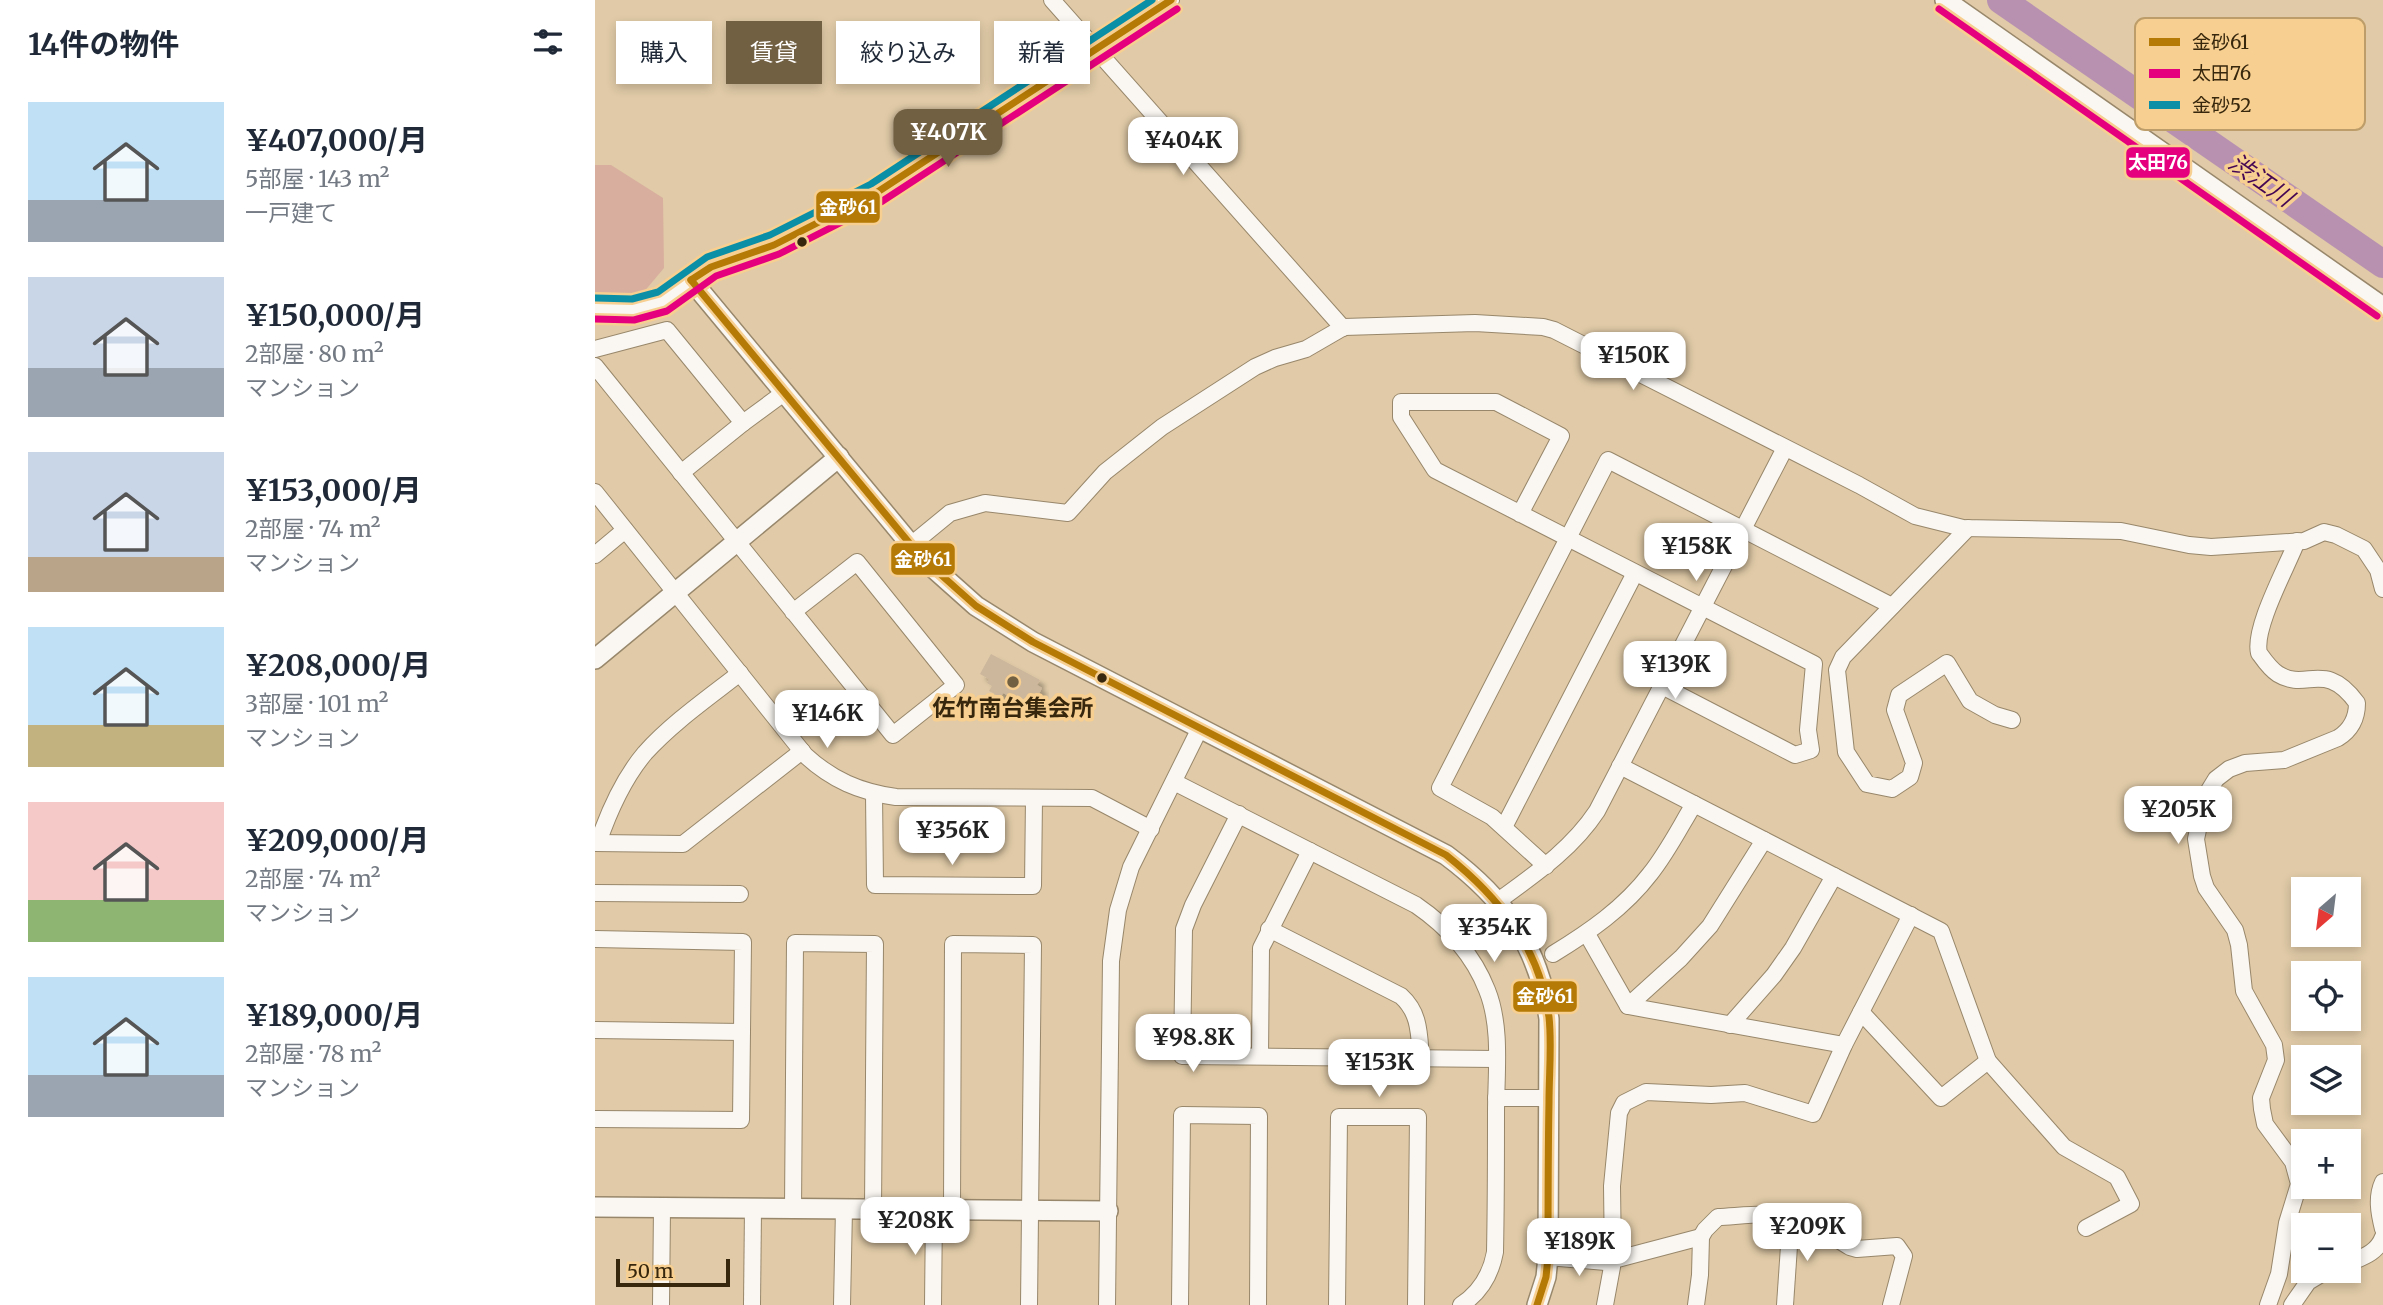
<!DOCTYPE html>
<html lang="ja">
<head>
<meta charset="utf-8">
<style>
	body { margin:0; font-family:Merriweather,"Noto Sans JP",serif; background:#f6f6f7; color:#1f2937; height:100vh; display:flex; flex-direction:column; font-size:26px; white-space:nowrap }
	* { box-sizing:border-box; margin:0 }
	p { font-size:23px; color:#747a83 }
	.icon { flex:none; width:38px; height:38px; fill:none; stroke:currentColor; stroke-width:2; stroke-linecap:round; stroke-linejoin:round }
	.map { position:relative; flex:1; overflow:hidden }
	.panel { display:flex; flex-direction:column; background:#fff; width:595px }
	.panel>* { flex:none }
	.banner { position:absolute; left:21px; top:21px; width:665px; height:63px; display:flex; gap:14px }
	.needle { width:46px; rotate:208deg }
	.controls { position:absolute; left:1696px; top:877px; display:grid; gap:14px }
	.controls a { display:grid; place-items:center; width:70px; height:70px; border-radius:0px; background:#fff; box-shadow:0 4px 10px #0003; font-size:35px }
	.scale { position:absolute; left:21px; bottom:18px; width:114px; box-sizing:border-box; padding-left:7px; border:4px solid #37270d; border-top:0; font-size:19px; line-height:24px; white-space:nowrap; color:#37270d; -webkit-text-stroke:5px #f7cf90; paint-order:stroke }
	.price { position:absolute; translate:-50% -60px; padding:0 16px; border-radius:14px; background:#fff; color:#222; font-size:23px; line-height:46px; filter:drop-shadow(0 2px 4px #0008) }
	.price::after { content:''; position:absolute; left:50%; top:42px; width:21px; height:16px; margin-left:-10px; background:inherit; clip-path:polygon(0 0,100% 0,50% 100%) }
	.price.current { background:#726043; color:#fff }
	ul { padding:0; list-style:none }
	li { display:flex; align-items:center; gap:21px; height:175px; padding:0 28px }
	li span { display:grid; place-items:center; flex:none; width:196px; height:140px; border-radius:0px; color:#555 }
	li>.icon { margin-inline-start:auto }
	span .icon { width:84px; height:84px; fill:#fffc; stroke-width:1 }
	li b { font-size:30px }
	h2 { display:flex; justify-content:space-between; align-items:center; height:84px; padding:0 28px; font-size:30px }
	.pill { padding:0 24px; border-radius:0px; background:#fff; box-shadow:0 4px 10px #0003; font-size:24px; line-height:63px }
	.pill.current { background:#726043; color:#fff }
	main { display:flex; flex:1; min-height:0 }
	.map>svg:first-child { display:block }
</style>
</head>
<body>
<main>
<section class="panel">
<h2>14件の物件<svg class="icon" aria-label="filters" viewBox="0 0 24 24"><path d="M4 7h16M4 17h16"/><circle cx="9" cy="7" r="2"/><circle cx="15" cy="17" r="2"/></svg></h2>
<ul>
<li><span style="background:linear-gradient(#bfe0f5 70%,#9aa5b1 0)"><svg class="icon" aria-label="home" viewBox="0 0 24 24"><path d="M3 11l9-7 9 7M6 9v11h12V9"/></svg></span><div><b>¥407,000/月</b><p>5部屋 · 143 m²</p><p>一戸建て</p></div></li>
<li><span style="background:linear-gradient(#c9d6e8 65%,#9aa5b1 0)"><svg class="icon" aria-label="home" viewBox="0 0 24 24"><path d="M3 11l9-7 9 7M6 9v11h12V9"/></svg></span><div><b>¥150,000/月</b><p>2部屋 · 80 m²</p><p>マンション</p></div></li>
<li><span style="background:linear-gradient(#c9d6e8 75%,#b9a48a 0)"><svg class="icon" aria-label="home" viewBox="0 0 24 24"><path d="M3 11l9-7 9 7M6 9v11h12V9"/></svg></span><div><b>¥153,000/月</b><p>2部屋 · 74 m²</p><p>マンション</p></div></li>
<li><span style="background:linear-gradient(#bfe0f5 70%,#c2b280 0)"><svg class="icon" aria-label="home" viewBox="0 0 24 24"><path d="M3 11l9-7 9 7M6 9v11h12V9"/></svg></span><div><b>¥208,000/月</b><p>3部屋 · 101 m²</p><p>マンション</p></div></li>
<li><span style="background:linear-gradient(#f6c9c9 70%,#8fb573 0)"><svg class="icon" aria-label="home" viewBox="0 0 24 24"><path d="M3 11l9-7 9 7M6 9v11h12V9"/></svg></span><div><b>¥209,000/月</b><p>2部屋 · 74 m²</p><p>マンション</p></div></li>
<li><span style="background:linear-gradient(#bfe0f5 70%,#9aa5b1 0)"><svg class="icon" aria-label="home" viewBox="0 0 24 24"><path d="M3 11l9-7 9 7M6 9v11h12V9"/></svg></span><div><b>¥189,000/月</b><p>2部屋 · 78 m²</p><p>マンション</p></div></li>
</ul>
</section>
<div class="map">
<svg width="1788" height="1305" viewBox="0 0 1788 1305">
	<defs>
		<filter id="shadow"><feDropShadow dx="5.5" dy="5.5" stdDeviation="2" flood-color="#0004"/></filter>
	</defs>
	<rect width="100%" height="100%" fill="#e0caa7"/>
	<polygon fill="#d8ae9e" points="0,165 16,165 68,198 69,268 42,300 0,304"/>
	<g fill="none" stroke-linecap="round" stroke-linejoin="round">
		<polyline stroke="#b891b1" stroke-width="28" points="1406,0 1788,264"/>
	</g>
	<polygon fill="#ccb69c" filter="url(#shadow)" points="396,654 445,680 442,685 447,688 437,708 408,693 406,697 394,691 397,686 392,683 394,679 385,674"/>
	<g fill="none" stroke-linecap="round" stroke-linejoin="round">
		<defs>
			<g id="minor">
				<polyline points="457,0 748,328"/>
				<polyline points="0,308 38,310 55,306 68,301 116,267 179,245 281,193 576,0"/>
				<polyline points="0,349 72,330 148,423 86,473"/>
				<polyline points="0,366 298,735 361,685 262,562 198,612"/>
				<polyline points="148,423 182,398"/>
				<path d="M0,492l210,263c27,25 55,37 91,42l196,1 59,31"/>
				<polyline points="925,514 966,436 901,402 806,402 806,417 840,470 1219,664 1213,730 1216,750 1200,755 1067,686"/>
				<polyline points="1373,528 1248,657 1242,670 1251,752 1272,784 1297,789 1315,777 1319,763 1300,710 1304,695 1352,663 1375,701 1400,715 1417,720"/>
				<polyline points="316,545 355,513 390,503 473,513 510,472 567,427 660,367 680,358 711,349 749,327 880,323 948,327 959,330 1264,485 1320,516 1368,528 1526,531 1594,545 1616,547 1709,541 1729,532 1741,535 1769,549 1783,570 1788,589"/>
				<polyline points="0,555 30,530"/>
				<polyline points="1025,766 1346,931 1393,1061 1469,1147 1522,1177 1536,1204 1491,1228"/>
				<path d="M579,782l242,123c32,22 57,49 71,85 15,37 9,83 9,122 0,47 0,93 -1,140 -4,22 -14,40 -34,53"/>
				<polyline points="279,794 280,885 438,886 439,798"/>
				<polyline points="644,814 598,905 589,929 587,1056 901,1059"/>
				<polyline points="909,827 1040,573"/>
				<polyline points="0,843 88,844 207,751"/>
				<path d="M3,843c11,-32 25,-64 47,-90 27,-30 63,-55 95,-80"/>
				<polyline points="951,866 897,817 845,788 1013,460 1297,606"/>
				<polyline points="0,893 145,894"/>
				<path d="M903,901c37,-27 74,-52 99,-90l188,-363"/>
				<path d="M674,929l132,67c19,17 18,38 20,62"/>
				<polyline points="992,934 1033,1006 1249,1045"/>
				<polyline points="0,939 148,942 146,1120 0,1119"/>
				<path d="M958,954c36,-22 71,-46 97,-80 17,-21 30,-47 44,-70"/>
				<polyline points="1033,1006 1086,958 1115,926 1169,840"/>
				<polyline points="1266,1012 1346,1098 1393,1061"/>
				<polyline points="1135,1025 1179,975 1198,948 1239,876"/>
				<polyline points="0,1030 147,1032"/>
				<polyline points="665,1056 666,948 715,851"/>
				<polyline points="901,1098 955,1098"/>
				<path d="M1788,1182c-7,15 -4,31 0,47"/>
				<polyline points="198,1209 200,943 280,944 278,1210"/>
				<polyline points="357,1210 358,944 438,945 434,1305"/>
				<polyline points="953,1257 1011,1262 1017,1267 1010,1305"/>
				<polyline points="1018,1261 1017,1186 1024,1113 1029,1103 1051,1092 1116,1095 1150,1093 1218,1114 1249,1045 1316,915"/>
				<polyline points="1011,1262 1106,1237"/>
				<path d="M1754,1263c14,-6 28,-10 34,-26"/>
				<polyline points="66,1305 67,1208"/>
				<polyline points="157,1305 158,1209"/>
				<polyline points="247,1305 249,1209"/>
				<polyline points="338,1305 339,1210"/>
				<polyline points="512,1305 516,961 523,910 536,867 605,728"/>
				<polyline points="585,1305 587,1115 664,1116 663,1305"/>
				<polyline points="742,1305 744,1117 823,1117 821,1305"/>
				<path d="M1101,1305l4,-30 1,-38 4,-7 13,-13c23,-1 50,-5 72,0 22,5 41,19 60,30l7,2 40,-3 7,10 -13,49"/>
				<polyline points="1190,1305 1196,1217"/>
				<path d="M1673,1305l11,-31 8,-51 12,-39 -6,-22 -28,-38 -3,-15 -1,-11 15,-38 -2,-15 -30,-54 -5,-46 -4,-15 -29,-42 -4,-12 -6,-37 9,-42 11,-18 13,-10 16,-6 39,-3 54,-22c13,-8 19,-20 19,-35 -32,-44 -50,-11 -79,-29 -8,-5 -14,-14 -19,-21 -6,-25 28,-86 38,-112"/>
				<polyline points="1697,1305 1713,1282 1733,1270"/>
			</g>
			<g id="tertiary">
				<polyline points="1350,0 1788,307"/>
				<path d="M96,280l230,277 55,49 57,36 413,213c58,43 93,91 103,164l-1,238 -2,20 -9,28"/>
				<polyline points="0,659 244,457"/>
				<polyline points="0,1207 513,1211"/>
			</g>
		</defs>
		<use href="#minor" stroke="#98876b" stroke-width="18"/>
		<use href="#tertiary" stroke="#98876b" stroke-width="22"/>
		<use href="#minor" stroke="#faf7f2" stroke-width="16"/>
		<use href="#tertiary" stroke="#faf7f2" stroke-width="19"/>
		<defs>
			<g id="bus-1">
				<path d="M96,280l230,277 55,49 57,36 413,213c53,42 94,93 103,162 3,27 0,57 0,85 -1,52 -1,103 -1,155l-2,20 -9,28"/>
				<polyline points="96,280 116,267 179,245 281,193 576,0"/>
			</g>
			<g id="bus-2">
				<polyline points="1344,9 1782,316"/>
				<polyline points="0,319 39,320 72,311 121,276 184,254 286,202 582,9"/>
			</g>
			<polyline id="bus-3" points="1,298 37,299 63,292 112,257 175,235 276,184 557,0"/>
		</defs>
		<use href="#bus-1" stroke="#f7cf90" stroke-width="12"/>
		<use href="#bus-2" stroke="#f7cf90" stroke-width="12"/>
		<use href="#bus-3" stroke="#f7cf90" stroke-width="12"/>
		<use href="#bus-1" stroke="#b47a05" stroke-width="7"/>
		<use href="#bus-2" stroke="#e5007d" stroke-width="7"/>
		<use href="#bus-3" stroke="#0b8fa7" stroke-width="7"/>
	</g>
	<g fill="#37270d" stroke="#f7cf90" stroke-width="2.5">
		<circle cx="207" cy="242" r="6"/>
		<circle cx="507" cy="678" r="6"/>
	</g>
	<circle fill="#726043" stroke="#f7cf90" stroke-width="2.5" cx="418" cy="682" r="7"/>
	<g text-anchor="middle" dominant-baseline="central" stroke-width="7" stroke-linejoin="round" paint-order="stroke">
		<g font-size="23" font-weight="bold" fill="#37270d" stroke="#f7cf90">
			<text x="418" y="707">佐竹南台集会所</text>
		</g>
		<g font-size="24" font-style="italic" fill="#450754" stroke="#f7cf90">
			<text transform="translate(1666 180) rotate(35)">渋江川</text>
		</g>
	</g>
	<rect x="1540" y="18" width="230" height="112" rx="10" fill="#f7cf90" stroke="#bd9d69" stroke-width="2"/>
	<rect x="1554" y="38" width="31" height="8" fill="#b47a05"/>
	<rect x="1554" y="69" width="31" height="9" fill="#e5007d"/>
	<rect x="1554" y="101" width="31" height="8" fill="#0b8fa7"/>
	<g font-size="19" fill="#37270d">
		<text x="1597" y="49">金砂61</text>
		<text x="1597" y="80">太田76</text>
		<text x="1597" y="112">金砂52</text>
	</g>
	<g stroke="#f7cf90" stroke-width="2.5">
		<rect x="1530" y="146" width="66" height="33" rx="7" fill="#e5007d"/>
		<rect x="220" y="190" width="66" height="34" rx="7" fill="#b47a05"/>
		<rect x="295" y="542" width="66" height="34" rx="7" fill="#b47a05"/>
		<rect x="917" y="980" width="66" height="33" rx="7" fill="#b47a05"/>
	</g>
	<g font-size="19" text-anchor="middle" font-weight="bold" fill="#fff">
		<text x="1563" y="169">太田76</text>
		<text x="253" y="214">金砂61</text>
		<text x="328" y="566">金砂61</text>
		<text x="950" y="1003">金砂61</text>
	</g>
</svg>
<div class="controls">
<a><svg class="needle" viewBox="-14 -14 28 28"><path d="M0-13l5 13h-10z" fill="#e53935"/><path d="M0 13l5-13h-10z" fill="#747a83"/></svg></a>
<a><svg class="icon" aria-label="locate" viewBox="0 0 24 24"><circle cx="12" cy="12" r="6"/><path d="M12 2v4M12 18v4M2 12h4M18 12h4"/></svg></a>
<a><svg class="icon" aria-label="layers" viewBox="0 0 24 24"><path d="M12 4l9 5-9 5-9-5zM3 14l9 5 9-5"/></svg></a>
<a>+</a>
<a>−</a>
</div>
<div class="scale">50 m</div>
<b class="price current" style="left:353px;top:169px">¥407K</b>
<b class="price" style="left:588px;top:177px">¥404K</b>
<b class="price" style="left:1038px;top:392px">¥150K</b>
<b class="price" style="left:1101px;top:583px">¥158K</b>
<b class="price" style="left:1080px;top:701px">¥139K</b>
<b class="price" style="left:232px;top:750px">¥146K</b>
<b class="price" style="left:1583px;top:846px">¥205K</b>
<b class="price" style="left:357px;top:867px">¥356K</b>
<b class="price" style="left:899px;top:964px">¥354K</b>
<b class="price" style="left:598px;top:1074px">¥98.8K</b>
<b class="price" style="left:784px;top:1099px">¥153K</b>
<b class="price" style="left:320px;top:1257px">¥208K</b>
<b class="price" style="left:1212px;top:1263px">¥209K</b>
<b class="price" style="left:984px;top:1278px">¥189K</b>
<div class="banner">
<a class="pill">購入</a>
<a class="pill current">賃貸</a>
<a class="pill">絞り込み</a>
<a class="pill">新着</a>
</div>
</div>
</main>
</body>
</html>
